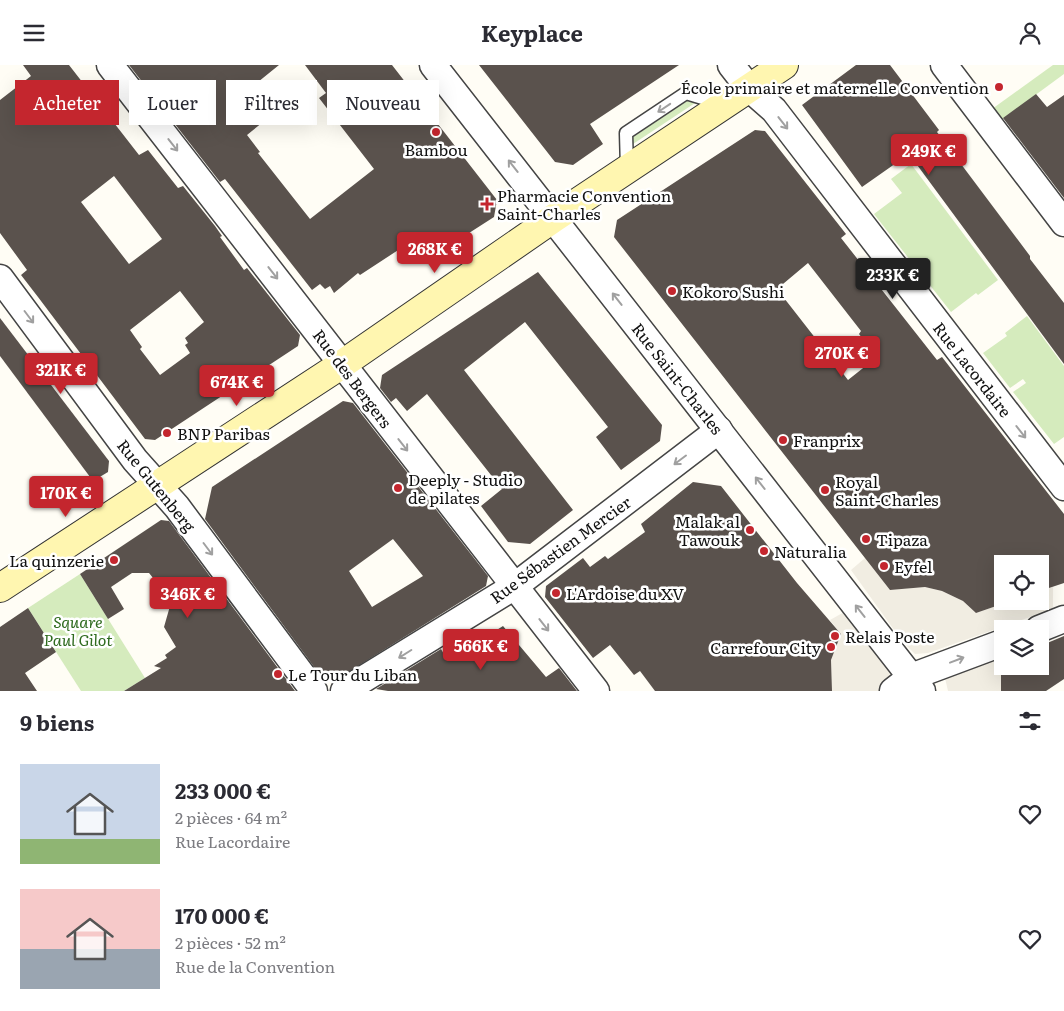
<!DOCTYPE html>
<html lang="fr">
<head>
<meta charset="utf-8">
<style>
	body { margin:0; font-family:Literata,serif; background:#f7f7f7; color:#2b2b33; height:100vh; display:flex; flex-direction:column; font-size:19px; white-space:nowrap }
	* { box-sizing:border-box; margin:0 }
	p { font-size:16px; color:#7c7c81 }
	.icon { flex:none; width:28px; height:28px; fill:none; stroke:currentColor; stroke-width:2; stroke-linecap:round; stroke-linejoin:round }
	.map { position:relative; height:626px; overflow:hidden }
	.panel { display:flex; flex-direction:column; background:#fff; flex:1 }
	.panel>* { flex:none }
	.guide { position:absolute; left:15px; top:15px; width:500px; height:45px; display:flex; gap:10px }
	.controls { position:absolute; left:994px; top:490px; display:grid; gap:10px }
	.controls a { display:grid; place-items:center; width:55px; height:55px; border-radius:0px; background:#fff; box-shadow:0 5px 20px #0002; font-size:25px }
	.price { position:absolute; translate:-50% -42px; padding:0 11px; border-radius:5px; background:#c4262e; color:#fff; font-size:16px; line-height:32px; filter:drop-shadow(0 1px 2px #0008) }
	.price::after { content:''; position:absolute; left:50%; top:30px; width:15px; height:11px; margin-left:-8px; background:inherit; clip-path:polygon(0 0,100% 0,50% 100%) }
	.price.selected { background:#222; color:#fff }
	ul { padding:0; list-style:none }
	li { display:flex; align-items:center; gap:15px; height:125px; padding:0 20px }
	li span { display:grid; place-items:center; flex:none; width:140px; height:100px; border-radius:0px; color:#555 }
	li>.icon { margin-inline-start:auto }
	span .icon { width:60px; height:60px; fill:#fffc; stroke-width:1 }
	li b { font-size:21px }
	h2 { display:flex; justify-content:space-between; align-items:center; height:60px; padding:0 20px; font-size:21px }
	.pill { padding:0 18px; border-radius:0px; background:#fff; box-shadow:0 5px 20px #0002; font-size:18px; line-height:45px }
	.pill.selected { background:#c4262e; color:#fff }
	header { display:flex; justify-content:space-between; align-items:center; height:65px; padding:0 20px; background:#fff; font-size:22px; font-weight:700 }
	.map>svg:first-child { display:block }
</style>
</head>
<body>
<header><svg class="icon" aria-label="menu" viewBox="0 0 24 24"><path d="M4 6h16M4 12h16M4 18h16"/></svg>Keyplace<svg class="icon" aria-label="person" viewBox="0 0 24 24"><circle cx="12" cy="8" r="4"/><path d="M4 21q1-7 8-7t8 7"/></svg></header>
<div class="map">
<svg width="1064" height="626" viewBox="0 0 1064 626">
	<rect width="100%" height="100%" fill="#fffdf5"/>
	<g fill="#d5ebbd">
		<polygon points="1053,0 1064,0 1064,9 1000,56 992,44"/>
		<polygon points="687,36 695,38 633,79 633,72"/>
		<polygon points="911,99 998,215 978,230 976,228 951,247 874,149 902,128 891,114"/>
		<polygon points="1027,251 1064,301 1064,372 1054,379 1013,327 1026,318 1023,314 1010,323 983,288 1007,271 1005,268"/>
		<polygon points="80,509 145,613 124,626 81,626 28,543"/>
	</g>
	<g fill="#f1ede2">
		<polygon points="865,493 890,525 925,522 942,526 963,536 976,548 1010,536 1040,536 1040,526 1053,522 1053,544 928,588 915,589 902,576 851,505"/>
		<polygon points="846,546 891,604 891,613 884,626 832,626 831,595 841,569 830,555"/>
		<polygon points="1002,587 1001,626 948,626 945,613"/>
	</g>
	<g fill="#5a524d" fill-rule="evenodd">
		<path d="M23,0h46l70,90 9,-5 30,38 5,-2 32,40 7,10 -2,1 24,33 3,-2 53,67 -2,11 -143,94 -10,-1 -107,-142 -17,-22 6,-5 -27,-37v-133l31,-24zM114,111l48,63 -33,25 -48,-62zM180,226l24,31 -19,16 3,5 -3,2 5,8 -30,22 -20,-26 2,-2 -12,-17z"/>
		<polygon points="129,0 279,0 258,17 278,45 247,70 260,87 258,88 310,154 374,104 319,33 326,28 305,0 392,0 497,135 494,152 427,195 412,176 360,210 358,208 334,228 330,221 325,224 320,219 312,225 225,114 220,117"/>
		<polygon points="479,0 679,0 590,59 603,79 573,100 555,97"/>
		<polygon points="856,0 890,0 939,65 937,67 1030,191 1030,194 1064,238 1064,299 909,89 862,122 802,40"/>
		<polygon points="1036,29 1047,42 1064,30 1064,133 1003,53"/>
		<path d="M755,65l10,1 81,103 -5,4 96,122 5,-3 122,157v69l-24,8v-27h-38v40l-26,9 -13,-12 -21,-10 -17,-4 -35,3 -276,-353 3,-17zM808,198l53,68 -2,3 18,23 -29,23 -71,-91z"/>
		<polygon points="538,207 662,360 660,376 621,405 596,372 608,362 525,257 464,305 573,445 530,479 508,477 481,441 502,424 427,329 407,346 396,333 391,337 380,323 382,310"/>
		<polygon points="0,253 109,396 108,407 93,416 0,291"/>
		<path d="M343,336l10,2 135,173 -2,10 -152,95 -11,-2 -118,-160 7,-32zM393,474l30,37 -51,31 -23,-36z"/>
		<polygon points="693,417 721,421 797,518 841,569 831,595 832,626 655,626 640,606 634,610 610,580 593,593 545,532 546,521 583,493 590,502 605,491 608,494 645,467 641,459"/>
		<polygon points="161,455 169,456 295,626 124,626 161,603 154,601 167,593 165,590 176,582 164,562 170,541 164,532 167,530 149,508 132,508 111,522 124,544 108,554 80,509"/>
		<polygon points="28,543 56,587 25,608 37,626 0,626 0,562"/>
		<polygon points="503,561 546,612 559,603 577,626 388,626 376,624 441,584 448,596"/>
		<polygon points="1064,571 1064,614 1046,626 1001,626 1001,601 1040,601 1040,581"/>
	</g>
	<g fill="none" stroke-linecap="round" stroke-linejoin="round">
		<defs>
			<polyline id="lane" points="627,104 626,68 686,28 722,39"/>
			<g id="street">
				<polyline points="110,0 596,626"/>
				<polyline points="433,0 922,626"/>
				<polyline points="731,0 749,23 774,45 1064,422"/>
				<polyline points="944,0 1064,158"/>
				<polyline points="0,213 135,395 177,442 314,626"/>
				<polyline points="1039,564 1064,554"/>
				<polyline points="344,626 515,521 719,365"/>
				<polyline points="893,626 911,612 1002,578"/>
			</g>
			<polyline id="secondary" points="0,523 341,300 554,153 784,0"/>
		</defs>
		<use href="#lane" stroke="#444" stroke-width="15"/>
		<use href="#street" stroke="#444" stroke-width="29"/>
		<use href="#secondary" stroke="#333" stroke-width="30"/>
		<use href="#lane" stroke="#fff" stroke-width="12"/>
		<use href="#street" stroke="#fff" stroke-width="26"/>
		<use href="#secondary" stroke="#fff6b0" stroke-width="28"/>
	</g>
	<defs><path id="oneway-shaft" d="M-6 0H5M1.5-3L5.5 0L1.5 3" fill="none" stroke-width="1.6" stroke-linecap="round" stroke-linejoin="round" transform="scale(1.25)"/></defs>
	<g stroke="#a0a0a0">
		<use href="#oneway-shaft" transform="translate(664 43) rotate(146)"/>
		<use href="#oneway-shaft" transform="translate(783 58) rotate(52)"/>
		<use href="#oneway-shaft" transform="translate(173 80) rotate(52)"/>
		<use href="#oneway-shaft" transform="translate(513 101) rotate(-128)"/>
		<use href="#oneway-shaft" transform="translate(273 208) rotate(52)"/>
		<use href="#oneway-shaft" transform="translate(617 234) rotate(-128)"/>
		<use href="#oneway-shaft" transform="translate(29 252) rotate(53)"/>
		<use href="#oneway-shaft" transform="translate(1021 367) rotate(52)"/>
		<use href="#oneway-shaft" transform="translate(403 380) rotate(52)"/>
		<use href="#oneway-shaft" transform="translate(680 395) rotate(143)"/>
		<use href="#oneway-shaft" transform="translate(760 418) rotate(-128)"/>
		<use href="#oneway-shaft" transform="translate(208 484) rotate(53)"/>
		<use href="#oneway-shaft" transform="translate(860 546) rotate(-128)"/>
		<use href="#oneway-shaft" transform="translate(544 560) rotate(52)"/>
		<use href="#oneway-shaft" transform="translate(405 589) rotate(148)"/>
		<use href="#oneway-shaft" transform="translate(957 595) rotate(-21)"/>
	</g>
	<g fill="#c4262e" stroke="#fff" stroke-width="2">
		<circle cx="999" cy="22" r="5"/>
		<circle cx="436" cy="67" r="5"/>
		<path d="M484.5 131.5h5v5h5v5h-5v5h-5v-5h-5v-5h5z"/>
		<circle cx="672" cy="226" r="5"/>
		<circle cx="167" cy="368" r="5"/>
		<circle cx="783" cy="375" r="5"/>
		<circle cx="398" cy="423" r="5"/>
		<circle cx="825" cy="425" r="5"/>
		<circle cx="750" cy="465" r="5"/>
		<circle cx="866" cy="474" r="5"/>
		<circle cx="764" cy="486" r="5"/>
		<circle cx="114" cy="495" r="5"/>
		<circle cx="884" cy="501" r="5"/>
		<circle cx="556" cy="528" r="5"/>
		<circle cx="835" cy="571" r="5"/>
		<circle cx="831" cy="582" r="5"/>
		<circle cx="278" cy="609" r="5"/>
	</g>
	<g text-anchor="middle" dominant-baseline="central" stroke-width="5" stroke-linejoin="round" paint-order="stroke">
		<g font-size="16" fill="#111" stroke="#fff" text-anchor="start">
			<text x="989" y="22" text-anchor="end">École primaire et maternelle Convention</text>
			<text x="436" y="84" text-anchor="middle">Bambou</text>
			<text x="497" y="130">Pharmacie Convention<tspan x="497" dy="18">Saint-Charles</tspan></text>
			<text x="682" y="226">Kokoro Sushi</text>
			<text x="177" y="368">BNP Paribas</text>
			<text x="793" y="375">Franprix</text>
			<text x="408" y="414">Deeply - Studio<tspan x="408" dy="18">de pilates</tspan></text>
			<text x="835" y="416">Royal<tspan x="835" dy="18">Saint-Charles</tspan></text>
			<text x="740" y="456" text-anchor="end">Malak al<tspan x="740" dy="18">Tawouk</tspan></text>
			<text x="876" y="474">Tipaza</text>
			<text x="774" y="486">Naturalia</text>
			<text x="104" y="495" text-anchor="end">La quinzerie</text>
			<text x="894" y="501">Eyfel</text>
			<text x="566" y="528">L'Ardoise du XV</text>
			<text x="845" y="571">Relais Poste</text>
			<text x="821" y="582" text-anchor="end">Carrefour City</text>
			<text x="288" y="609">Le Tour du Liban</text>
		</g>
		<g font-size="16" fill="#111" stroke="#fff">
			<text transform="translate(973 304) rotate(52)">Rue Lacordaire</text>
			<text transform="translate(353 313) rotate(53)">Rue des Bergers</text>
			<text transform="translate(678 313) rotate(52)">Rue Saint-Charles</text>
			<text transform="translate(157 420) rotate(51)">Rue Gutenberg</text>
			<text transform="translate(560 484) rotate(-36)">Rue Sébastien Mercier</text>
		</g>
		<g font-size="16" font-style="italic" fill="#2f6b1f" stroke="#fff">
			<text x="78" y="556">Square<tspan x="78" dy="18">Paul Gilot</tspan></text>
		</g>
	</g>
</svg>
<div class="controls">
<a><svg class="icon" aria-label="locate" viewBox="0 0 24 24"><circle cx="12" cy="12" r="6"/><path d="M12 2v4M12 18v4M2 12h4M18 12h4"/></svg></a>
<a><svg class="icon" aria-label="layers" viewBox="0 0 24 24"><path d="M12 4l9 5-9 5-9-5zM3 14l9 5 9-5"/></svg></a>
</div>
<b class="price" style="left:929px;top:111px">249K €</b>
<b class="price" style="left:435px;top:209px">268K €</b>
<b class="price selected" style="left:893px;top:235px">233K €</b>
<b class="price" style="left:842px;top:313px">270K €</b>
<b class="price" style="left:61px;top:330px">321K €</b>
<b class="price" style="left:237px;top:342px">674K €</b>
<b class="price" style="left:66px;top:453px">170K €</b>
<b class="price" style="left:188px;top:554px">346K €</b>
<b class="price" style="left:481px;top:606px">566K €</b>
<div class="guide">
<a class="pill selected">Acheter</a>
<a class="pill">Louer</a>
<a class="pill">Filtres</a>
<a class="pill">Nouveau</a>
</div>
</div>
<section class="panel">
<h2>9 biens<svg class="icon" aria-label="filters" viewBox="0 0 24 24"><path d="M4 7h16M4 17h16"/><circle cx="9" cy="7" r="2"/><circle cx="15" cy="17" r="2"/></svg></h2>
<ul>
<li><span style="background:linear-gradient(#c9d6e8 75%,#8fb573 0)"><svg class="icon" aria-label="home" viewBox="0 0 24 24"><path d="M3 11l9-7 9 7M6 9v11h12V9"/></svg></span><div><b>233 000 €</b><p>2 pièces · 64 m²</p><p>Rue Lacordaire</p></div><svg class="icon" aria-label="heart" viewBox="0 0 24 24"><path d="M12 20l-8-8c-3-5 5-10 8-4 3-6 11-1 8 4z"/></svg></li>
<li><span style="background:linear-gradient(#f6c9c9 60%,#9aa5b1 0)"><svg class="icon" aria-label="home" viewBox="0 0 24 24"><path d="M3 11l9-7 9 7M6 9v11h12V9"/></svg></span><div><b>170 000 €</b><p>2 pièces · 52 m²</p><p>Rue de la Convention</p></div><svg class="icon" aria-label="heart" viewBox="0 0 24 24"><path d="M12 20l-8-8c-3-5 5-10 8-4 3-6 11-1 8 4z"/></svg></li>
</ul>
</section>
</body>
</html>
